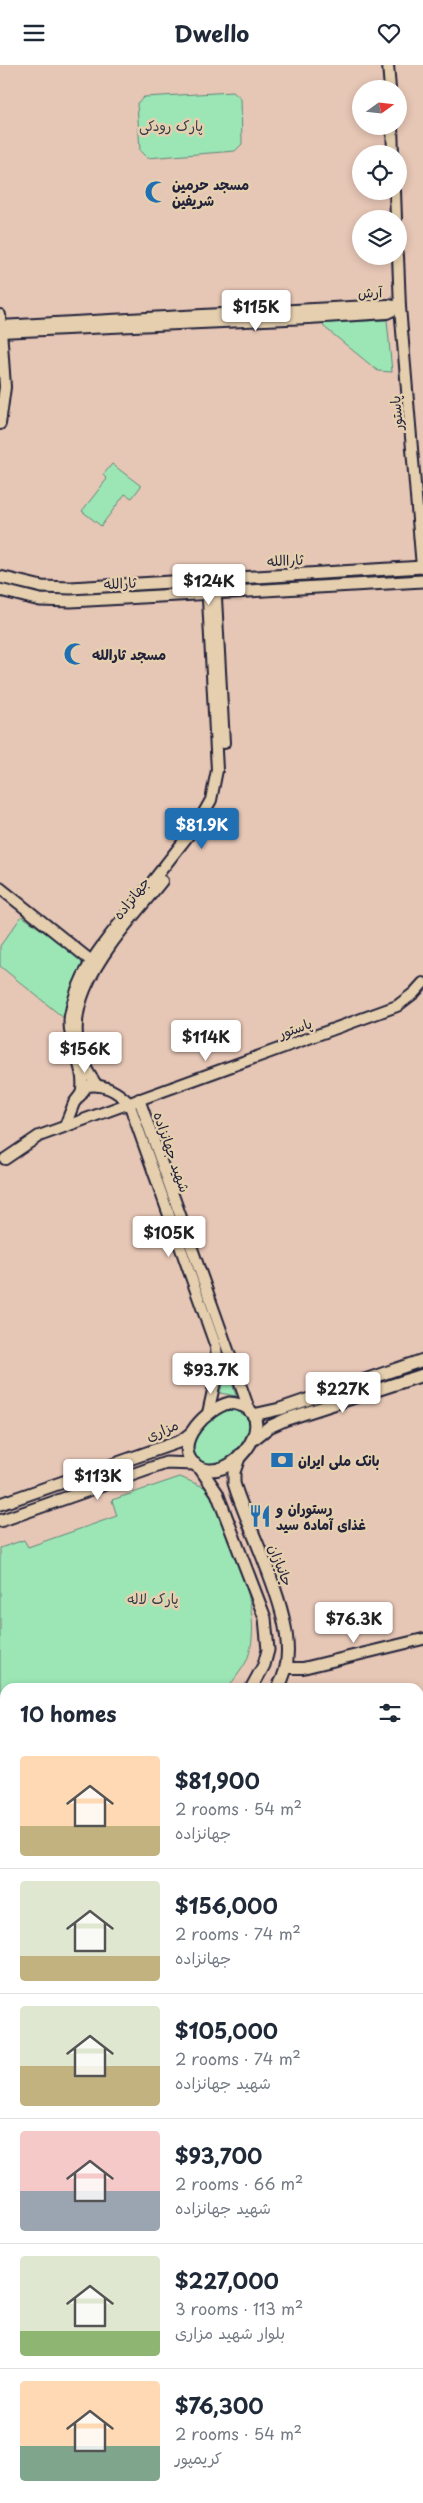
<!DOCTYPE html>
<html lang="en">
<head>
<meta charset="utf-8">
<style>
	body { margin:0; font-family:"Playpen Sans","Playpen Sans Arabic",sans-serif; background:#f6f6f7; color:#1f2937; height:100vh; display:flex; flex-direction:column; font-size:19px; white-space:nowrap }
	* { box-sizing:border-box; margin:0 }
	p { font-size:16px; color:#747a83 }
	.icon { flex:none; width:28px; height:28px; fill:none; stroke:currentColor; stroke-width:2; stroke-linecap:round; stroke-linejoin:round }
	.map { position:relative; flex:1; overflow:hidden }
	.drawer { position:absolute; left:0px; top:1618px; width:424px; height:821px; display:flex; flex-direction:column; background:#fff; border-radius:15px 15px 0 0; box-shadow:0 2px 8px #0003 }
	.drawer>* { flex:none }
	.needle { width:32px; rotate:75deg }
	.buttons { position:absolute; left:352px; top:15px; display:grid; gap:10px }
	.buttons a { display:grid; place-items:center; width:55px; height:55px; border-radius:50%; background:#fff; box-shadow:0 2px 8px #0003; font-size:25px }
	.price { position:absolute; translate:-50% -42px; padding:0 11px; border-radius:5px; background:#fff; color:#222; font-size:16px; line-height:32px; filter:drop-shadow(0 1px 2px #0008) }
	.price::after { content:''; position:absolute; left:50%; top:30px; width:15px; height:11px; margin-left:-8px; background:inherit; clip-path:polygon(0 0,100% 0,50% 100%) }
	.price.active { background:#1f6fb2; color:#fff }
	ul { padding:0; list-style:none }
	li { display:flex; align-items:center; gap:15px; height:125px; padding:0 20px }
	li+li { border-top:1px solid #e0e1e3 }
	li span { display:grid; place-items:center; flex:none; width:140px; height:100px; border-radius:5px; color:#555 }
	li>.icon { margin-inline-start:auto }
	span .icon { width:60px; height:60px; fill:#fffc; stroke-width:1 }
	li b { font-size:21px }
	h2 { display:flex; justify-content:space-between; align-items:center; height:60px; padding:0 20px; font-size:21px }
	header { display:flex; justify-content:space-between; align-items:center; height:65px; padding:0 20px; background:#fff; font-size:22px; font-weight:700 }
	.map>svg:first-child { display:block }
</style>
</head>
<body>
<header><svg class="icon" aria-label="menu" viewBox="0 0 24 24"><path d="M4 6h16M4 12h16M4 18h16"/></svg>Dwello<svg class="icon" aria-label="heart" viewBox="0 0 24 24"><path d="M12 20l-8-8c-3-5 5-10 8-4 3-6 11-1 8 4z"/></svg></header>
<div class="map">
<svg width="423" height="2438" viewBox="0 0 423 2438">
	<rect width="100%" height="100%" fill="#e6c6b5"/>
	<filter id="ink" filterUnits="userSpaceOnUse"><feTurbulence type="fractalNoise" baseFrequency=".02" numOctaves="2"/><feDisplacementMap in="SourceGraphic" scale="10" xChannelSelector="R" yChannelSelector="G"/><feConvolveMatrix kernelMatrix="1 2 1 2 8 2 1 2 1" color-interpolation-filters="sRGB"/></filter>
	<g filter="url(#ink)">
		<g fill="#9ce6b5" stroke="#5f8478">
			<polygon points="233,27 241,34 242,79 235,86 147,93 140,86 137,38 144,32"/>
			<polygon points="387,255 392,307 378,306 323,261 325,258"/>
			<polygon points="112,399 141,421 132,433 125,429 101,461 82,446 107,414 103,410"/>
			<polygon points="22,851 80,892 82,900 71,926 65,954 0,901 0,881"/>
			<polygon points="219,1273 236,1331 220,1328 224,1312"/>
			<path d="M228,1343c47,9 6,60 -21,56 -33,-14 3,-46 21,-56z"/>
			<path d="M180,1412l31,13c17,46 57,124 35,172 -5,9 -12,17 -17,25h-224v272l-5,-13v-398l24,-8 4,7 89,-31 -5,-16z"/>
		</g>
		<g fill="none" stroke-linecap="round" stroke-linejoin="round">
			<defs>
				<g id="tertiary">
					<polyline points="388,0 390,24"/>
					<polyline points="392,61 393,89"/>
					<polyline points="395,126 396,154"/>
					<polyline points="398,191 400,242 422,502"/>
					<polyline points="0,250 5,322 0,359"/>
					<polyline points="0,261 388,240 399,242"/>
					<polyline points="0,267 309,253 387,248 400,242"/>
					<polyline points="215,515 224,678"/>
					<polyline points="0,823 95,899"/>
					<path d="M96,1019c-56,-74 22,-147 66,-203"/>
					<path d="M81,1030c7,-26 -15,-52 -11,-79 7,-45 37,-77 64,-111 21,-27 43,-55 64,-82l13,-23 6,-30 -10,-190"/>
					<polyline points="139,1034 250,1347"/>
					<path d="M65,1061l9,-23 13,-17c17,-3 30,5 42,17l87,244 2,21 -10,45"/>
					<polyline points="5,1094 39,1071 397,941 414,928 423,918"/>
					<polyline points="287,1603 303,1603 423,1574"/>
				</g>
				<g id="secondary">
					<polyline points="0,512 42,522 71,523 423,502"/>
					<polyline points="0,525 40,535 71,536 423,516"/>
					<path d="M229,1338c53,3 17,68 -19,67 -7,0 -12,-2 -17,-7 -20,-22 15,-55 36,-60z"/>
					<polyline points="253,1350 280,1344 423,1295"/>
					<polyline points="255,1373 269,1362 287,1354 423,1310"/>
					<path d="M240,1390l-6,17v11c15,53 77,156 44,204"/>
					<polyline points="200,1403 217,1428 265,1553 268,1585 264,1600 252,1622"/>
					<polyline points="0,1439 181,1376 191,1368"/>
					<polyline points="0,1456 166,1398 195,1399"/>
					<polyline points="0,1933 5,1946"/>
					<polyline points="0,1972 5,1984"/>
					<polyline points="0,2014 5,2005"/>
					<polyline points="0,2046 5,2035"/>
					<polyline points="226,2434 228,2438"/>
					<polyline points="240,2434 242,2438"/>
				</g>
			</defs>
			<use href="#tertiary" stroke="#22223b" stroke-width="14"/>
			<use href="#secondary" stroke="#22223b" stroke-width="15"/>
			<use href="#tertiary" stroke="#e5cfae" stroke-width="10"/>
			<use href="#secondary" stroke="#e5cfae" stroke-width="11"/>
		</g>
	</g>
	<defs>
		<symbol id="mosque-bare" viewBox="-9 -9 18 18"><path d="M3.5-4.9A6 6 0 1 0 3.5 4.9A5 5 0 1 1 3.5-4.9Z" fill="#1f6fb2" stroke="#e5cfae" stroke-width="2.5" paint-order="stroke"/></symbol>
		<symbol id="bank-bare" viewBox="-9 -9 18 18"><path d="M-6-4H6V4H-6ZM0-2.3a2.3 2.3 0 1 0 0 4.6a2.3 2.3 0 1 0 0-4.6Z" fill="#1f6fb2" stroke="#e5cfae" stroke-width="2.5" paint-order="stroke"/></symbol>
		<symbol id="restaurant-bare" viewBox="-9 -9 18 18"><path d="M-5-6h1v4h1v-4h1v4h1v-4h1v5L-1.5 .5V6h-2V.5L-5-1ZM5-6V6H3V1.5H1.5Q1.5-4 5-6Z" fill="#1f6fb2" stroke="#e5cfae" stroke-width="2.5" paint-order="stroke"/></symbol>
	</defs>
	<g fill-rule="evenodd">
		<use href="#mosque-bare" x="140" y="111" width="32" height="32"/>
		<use href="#mosque-bare" x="59" y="573" width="32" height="32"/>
		<use href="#bank-bare" x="266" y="1379" width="32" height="32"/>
		<use href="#restaurant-bare" x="244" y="1435" width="32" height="32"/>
	</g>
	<g text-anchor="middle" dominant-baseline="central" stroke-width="5" stroke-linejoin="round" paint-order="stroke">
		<g font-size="14" fill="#343f4d" stroke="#e5cfae">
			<text x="171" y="60">پارک رودکی</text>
			<text x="153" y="1533">پارک لاله</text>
		</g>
		<g font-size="14" font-weight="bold" fill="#22223b" stroke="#e5cfae" text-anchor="start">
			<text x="172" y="119">مسجد حرمین<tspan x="172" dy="16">شریفین</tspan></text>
			<text x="92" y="589">مسجد ثارالله</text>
			<text x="298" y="1395">بانک ملی ایران</text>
			<text x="276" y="1443">رستوران و<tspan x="276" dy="16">غذای آماده سید</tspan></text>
		</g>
		<g font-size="14" fill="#22223b" stroke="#e5cfae">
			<text transform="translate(370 227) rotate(-2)">آرش</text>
			<text transform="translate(396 348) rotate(-95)">پاستور</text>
			<text transform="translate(285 495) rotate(-3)">ثاراالله</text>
			<text transform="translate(120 518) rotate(-3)">ثارالله</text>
			<text transform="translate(131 833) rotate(-52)">جهانزاده</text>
			<text transform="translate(295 963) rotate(-20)">پاستور</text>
			<text transform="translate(172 1087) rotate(71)">شهید جهانزاده</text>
			<text transform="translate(162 1365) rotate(-23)">مزاری</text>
			<text transform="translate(281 1500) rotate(69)">جانبازان</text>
		</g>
	</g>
</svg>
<div class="buttons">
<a><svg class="needle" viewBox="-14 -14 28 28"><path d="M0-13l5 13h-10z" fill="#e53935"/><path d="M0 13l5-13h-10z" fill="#747a83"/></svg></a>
<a><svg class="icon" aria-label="locate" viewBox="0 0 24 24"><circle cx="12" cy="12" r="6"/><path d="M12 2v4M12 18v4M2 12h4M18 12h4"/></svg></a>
<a><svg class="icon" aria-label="layers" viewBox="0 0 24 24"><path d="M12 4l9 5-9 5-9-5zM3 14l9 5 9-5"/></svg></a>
</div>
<b class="price" style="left:256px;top:267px">$115K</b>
<b class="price" style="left:209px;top:541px">$124K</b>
<b class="price active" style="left:202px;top:785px">$81.9K</b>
<b class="price" style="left:206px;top:997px">$114K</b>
<b class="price" style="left:85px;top:1009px">$156K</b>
<b class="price" style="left:169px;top:1193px">$105K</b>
<b class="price" style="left:211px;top:1330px">$93.7K</b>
<b class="price" style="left:343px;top:1349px">$227K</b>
<b class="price" style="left:98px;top:1436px">$113K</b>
<b class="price" style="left:354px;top:1579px">$76.3K</b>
<section class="drawer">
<h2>10 homes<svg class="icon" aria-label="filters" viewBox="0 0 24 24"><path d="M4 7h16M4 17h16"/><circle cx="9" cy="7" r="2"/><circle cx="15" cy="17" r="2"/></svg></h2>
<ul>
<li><span style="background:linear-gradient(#ffd9b3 70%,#c2b280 0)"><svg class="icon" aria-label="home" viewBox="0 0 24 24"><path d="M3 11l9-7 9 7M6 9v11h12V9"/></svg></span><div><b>$81,900</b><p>2 rooms · 54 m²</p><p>جهانزاده</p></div></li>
<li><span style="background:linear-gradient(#dfe7d0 75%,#c2b280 0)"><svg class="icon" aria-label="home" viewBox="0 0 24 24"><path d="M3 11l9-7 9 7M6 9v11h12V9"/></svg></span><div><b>$156,000</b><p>2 rooms · 74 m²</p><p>جهانزاده</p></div></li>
<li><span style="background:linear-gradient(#dfe7d0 60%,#c2b280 0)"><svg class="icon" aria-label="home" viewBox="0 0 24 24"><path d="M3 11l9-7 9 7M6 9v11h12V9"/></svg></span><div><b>$105,000</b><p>2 rooms · 74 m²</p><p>شهید جهانزاده</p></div></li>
<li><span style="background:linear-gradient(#f6c9c9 60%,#9aa5b1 0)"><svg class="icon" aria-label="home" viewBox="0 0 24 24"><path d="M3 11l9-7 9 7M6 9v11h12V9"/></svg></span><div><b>$93,700</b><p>2 rooms · 66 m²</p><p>شهید جهانزاده</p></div></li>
<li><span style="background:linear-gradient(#dfe7d0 75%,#8fb573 0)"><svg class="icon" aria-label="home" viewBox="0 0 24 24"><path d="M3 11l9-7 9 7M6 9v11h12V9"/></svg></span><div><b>$227,000</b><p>3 rooms · 113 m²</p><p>بلوار شهید مزاری</p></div></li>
<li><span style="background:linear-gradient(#ffd9b3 65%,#7fa58c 0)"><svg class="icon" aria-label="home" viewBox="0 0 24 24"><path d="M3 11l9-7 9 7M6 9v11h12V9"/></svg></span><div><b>$76,300</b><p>2 rooms · 54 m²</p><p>کریمپور</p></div></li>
</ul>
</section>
</div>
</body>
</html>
